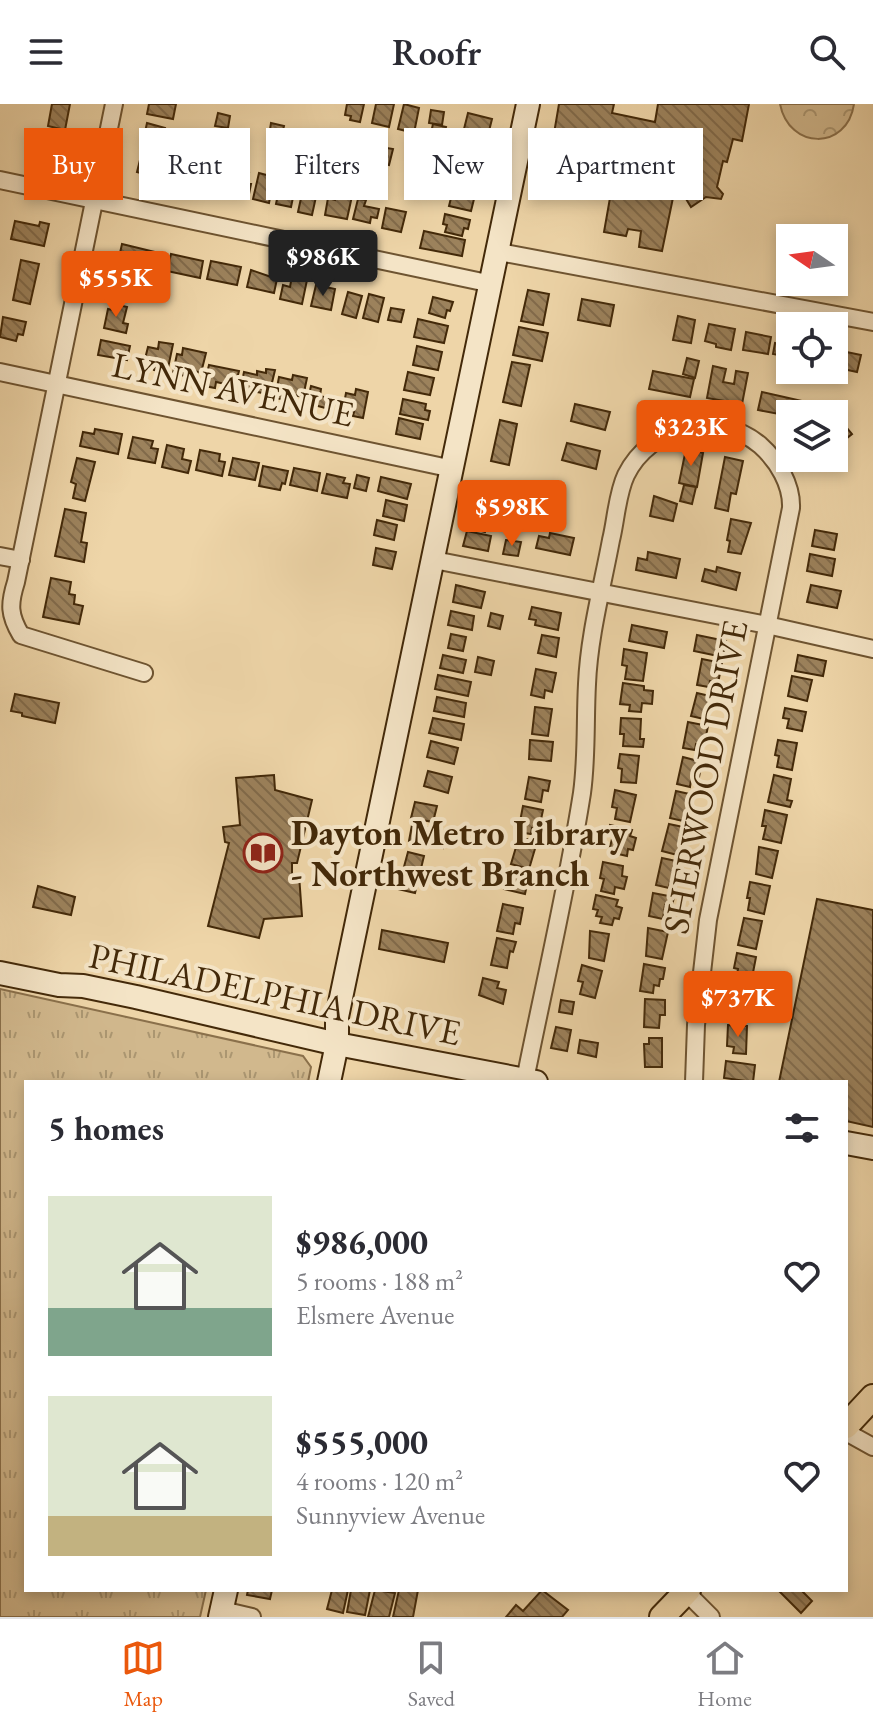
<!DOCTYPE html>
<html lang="en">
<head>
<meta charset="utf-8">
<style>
	body { margin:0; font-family:"EB Garamond",serif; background:#f7f7f7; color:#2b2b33; height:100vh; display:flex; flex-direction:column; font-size:30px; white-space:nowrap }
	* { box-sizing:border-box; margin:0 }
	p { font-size:26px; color:#7c7c81 }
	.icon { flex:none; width:44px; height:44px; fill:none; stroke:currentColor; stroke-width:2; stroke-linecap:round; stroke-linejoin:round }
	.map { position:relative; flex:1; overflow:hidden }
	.side { position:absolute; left:24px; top:976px; width:824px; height:512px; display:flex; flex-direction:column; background:#fff; border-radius:0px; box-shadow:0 4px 12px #0003 }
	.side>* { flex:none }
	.guide { position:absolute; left:24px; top:24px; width:826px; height:72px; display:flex; gap:16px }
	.needle { width:52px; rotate:283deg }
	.buttons { position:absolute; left:776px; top:120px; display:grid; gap:16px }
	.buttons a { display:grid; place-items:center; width:72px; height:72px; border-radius:0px; background:#fff; box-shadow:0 4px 12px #0003; font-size:40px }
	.price { position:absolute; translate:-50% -68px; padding:0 18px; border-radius:8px; background:#ea580c; color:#fff; font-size:26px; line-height:52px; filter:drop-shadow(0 2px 4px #0008) }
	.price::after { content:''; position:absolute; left:50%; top:48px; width:24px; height:18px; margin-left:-12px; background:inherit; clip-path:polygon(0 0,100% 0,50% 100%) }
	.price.active { background:#222; color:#fff }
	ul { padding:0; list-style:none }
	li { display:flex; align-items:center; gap:24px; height:200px; padding:0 24px }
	li span { display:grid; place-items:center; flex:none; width:224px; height:160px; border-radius:0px; color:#555 }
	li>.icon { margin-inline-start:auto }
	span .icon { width:96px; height:96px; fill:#fffc; stroke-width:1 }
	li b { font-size:34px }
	h2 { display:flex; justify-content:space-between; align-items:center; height:96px; padding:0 24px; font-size:34px }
	.chip { padding:0 28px; border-radius:0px; background:#fff; box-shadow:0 4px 12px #0003; font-size:28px; line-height:72px }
	.chip.active { background:#ea580c; color:#fff }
	header { display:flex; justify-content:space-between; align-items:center; height:104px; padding:0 24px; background:#fff; font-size:36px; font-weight:600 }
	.dock { display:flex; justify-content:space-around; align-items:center; height:112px; border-top:2px solid #e1e1e2; background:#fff; font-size:22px; color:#7c7c81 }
	.dock a { display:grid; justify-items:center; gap:4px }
	.dock .active { color:#ea580c }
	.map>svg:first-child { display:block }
</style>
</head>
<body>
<header><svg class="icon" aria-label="menu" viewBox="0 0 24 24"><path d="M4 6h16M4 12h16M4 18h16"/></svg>Roofr<svg class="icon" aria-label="search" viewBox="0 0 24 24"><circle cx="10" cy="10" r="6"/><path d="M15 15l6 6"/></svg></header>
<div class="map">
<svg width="873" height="1513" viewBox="0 0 873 1513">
	<defs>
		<pattern id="grass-tufts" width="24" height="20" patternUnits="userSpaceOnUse" patternTransform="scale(2)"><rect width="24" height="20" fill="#d1b88d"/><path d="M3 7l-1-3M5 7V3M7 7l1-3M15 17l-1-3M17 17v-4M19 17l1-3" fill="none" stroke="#ab9671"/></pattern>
		<pattern id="park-crowns" width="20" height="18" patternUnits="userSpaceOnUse" patternTransform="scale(2)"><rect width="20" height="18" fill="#d1b88d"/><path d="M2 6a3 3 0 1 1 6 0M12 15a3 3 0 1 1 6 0" fill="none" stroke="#ab9671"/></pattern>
		<pattern id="building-back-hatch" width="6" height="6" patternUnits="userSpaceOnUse" patternTransform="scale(2)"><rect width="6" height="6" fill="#9c825c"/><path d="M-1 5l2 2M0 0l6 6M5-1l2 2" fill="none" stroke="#816a4a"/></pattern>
	</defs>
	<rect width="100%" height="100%" fill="#eed5a8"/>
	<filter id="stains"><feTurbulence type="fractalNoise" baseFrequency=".0025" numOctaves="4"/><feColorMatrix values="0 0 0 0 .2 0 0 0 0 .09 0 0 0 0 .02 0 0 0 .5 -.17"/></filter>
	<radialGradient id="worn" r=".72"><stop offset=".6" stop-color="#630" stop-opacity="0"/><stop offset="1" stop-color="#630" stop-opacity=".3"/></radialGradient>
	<polygon fill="url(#grass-tufts)" stroke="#8a704b" stroke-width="2" points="0,885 303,952 311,963 308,978 26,978 26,1486 206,1486 200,1513 0,1513"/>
	<path fill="url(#park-crowns)" stroke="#8a704b" stroke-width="2" d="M780,0h74c-7,47 -65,46 -74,0z"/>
	<g fill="url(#building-back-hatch)" stroke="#432909" stroke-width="2">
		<polygon points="52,0 70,0 65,26 48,22"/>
		<polygon points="149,0 176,0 173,15 147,10"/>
		<polygon points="347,0 364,0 360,18 350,16 351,12 345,11"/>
		<polygon points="376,0 394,0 389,23 372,19"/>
		<polygon points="404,0 419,4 414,29 398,25"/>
		<polygon points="559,0 614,0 612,9 655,18 658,0 749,0 742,37 733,35 727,58 723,57 717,83 723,90 721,95 706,93 691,103 680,85 675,84 662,147 639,143 641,127 628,125 626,132 604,128 619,43 601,40 597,57 551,47"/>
		<polygon points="431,6 444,8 442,21 429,19"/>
		<polygon points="218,9 230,12 228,24 215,22"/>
		<polygon points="468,9 492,15 488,31 464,25"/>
		<polygon points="147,19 165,24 161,42 143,37"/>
		<polygon points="271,19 284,22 281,34 269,32"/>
		<polygon points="433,20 446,23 443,35 430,33"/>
		<polygon points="36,31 66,38 62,53 32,46"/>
		<polygon points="456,31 486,38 482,57 452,50"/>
		<polygon points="381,43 393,45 389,61 377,59"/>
		<polygon points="141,52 175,61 171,77 137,68"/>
		<polygon points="191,56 204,59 202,67 213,69 211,82 187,77"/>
		<polygon points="456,61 481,67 478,82 452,77"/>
		<polygon points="221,63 249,69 247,80 251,80 249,90 239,88 238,92 223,89 224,85 217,84"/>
		<polygon points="259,69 274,73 269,99 253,95"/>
		<polygon points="282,71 297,74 291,103 276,100"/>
		<polygon points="303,85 317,88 312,111 298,108"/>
		<polygon points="453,86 475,91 471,107 449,102"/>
		<polygon points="336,88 352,92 347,115 325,111 328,94 335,96"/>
		<polygon points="358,95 366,96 364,102 379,105 377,114 371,113 370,119 353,115"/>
		<polygon points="386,104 406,108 401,128 382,124"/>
		<polygon points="445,110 470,116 468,125 464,124 462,132 445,128 447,121 443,120"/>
		<polygon points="15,117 39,122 40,118 49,120 44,142 11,135"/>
		<polygon points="424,127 465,136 462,152 420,144"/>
		<polygon points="122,140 159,149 155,167 118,158"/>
		<polygon points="171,150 203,157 200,174 167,167"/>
		<polygon points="21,156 39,160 30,200 13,196"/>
		<polygon points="211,157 241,163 237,181 207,175"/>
		<polygon points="120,164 134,167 129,189 111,185 115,170 118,170"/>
		<polygon points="251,166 277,175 274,189 247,183"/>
		<polygon points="292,172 307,176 302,200 280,195 283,181 290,183"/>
		<polygon points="316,181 335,185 331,206 311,202"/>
		<polygon points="528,186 549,190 543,221 521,217"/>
		<polygon points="348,188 362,192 356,214 342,210"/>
		<polygon points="369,190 384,194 378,218 363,214"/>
		<polygon points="433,193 453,198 450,207 447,206 445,214 429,209"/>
		<polygon points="582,195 614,201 610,222 578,216"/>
		<polygon points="114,200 127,203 123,219 128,220 126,229 104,224 108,205 113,206"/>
		<polygon points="391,204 404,206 401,218 388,216"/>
		<polygon points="678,212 695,216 691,239 673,236"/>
		<polygon points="3,213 26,218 23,231 18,230 16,237 0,233"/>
		<polygon points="418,215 448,222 444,239 414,233"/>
		<polygon points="709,220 735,225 731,246 716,243 716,240 705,237"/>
		<polygon points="519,223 548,229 542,257 513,251"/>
		<polygon points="746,228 771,233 768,250 743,246"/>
		<polygon points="784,234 790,236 790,253 773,250 775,239 783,241"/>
		<polygon points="101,236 130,242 127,256 98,251"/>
		<polygon points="159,238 173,240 167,269 154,266 155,261 144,259 148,243 158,245"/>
		<polygon points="417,242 442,248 438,266 413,261"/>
		<polygon points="183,244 206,249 201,269 195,267 193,274 173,269 177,250 182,251"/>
		<polygon points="837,246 861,251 857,268 834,263"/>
		<polygon points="687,254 699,257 695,274 683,270"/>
		<polygon points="512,258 530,261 521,302 503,298"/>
		<polygon points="209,261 239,267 235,282 216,278 215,284 204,282"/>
		<polygon points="713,262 726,265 723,278 734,280 736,267 748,269 742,300 707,294"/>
		<polygon points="266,265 275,266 270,287 264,285 263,289 252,287 252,289 240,287 244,268 257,271 257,267 266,269"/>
		<polygon points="653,267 694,275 690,293 649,285"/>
		<polygon points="408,268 434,274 430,291 404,286"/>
		<polygon points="293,271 307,274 303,293 289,290 287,296 275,294 279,273 292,276"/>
		<polygon points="311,282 321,285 320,292 332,295 329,305 307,299"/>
		<polygon points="356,285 368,288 363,314 353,312 354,308 343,305 346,289 355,291"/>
		<polygon points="762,288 802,297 800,310 790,310 790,312 758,306"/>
		<polygon points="403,295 426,300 425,306 430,307 428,316 400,310"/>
		<polygon points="825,298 852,330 837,342 834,338 834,310 811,310"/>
		<polygon points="575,300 610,308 605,326 571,317"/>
		<polygon points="399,314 423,320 420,335 396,330"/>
		<polygon points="500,316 517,320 509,361 491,357"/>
		<polygon points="95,325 122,330 118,350 80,342 83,328 94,330"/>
		<polygon points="133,333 153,337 151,344 158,345 155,359 128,354"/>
		<polygon points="567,339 600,347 596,365 562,356"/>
		<polygon points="167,341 184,345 182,355 191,357 188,369 162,363"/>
		<polygon points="686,345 703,349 697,383 679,379"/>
		<polygon points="200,346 220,350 219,357 225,358 222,372 196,366"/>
		<polygon points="725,353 743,357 736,390 731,389 728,407 715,404"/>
		<polygon points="77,354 95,358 85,397 73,394 76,380 71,378"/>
		<polygon points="233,354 259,359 255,376 229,371"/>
		<polygon points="263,362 288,367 285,380 282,379 280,386 259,382"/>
		<polygon points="294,364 320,369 317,387 290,381"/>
		<polygon points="327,370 345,374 343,379 350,380 347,394 322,389"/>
		<polygon points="357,371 369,374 366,387 354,384"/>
		<polygon points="381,373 411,380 407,395 378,387"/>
		<polygon points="684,381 696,383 692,400 680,397"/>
		<polygon points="470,385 496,388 494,401 468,396"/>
		<polygon points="654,392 677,400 673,417 650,412"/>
		<polygon points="386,396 407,401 404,417 383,412"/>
		<polygon points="65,405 86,409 81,438 87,439 84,458 55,452"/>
		<polygon points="464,406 489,412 485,428 461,422"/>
		<polygon points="509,411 521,414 518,429 506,426"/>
		<polygon points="731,415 751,419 741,450 728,448 730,437 727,436"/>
		<polygon points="377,416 397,421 394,436 374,431"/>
		<polygon points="815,426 837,430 834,446 812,442"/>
		<polygon points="467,427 491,432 488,447 463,442"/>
		<polygon points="550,429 574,434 570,451 536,444 539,432 549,434"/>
		<polygon points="506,436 521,438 518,452 503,450"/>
		<polygon points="376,444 396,448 392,465 373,461"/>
		<polygon points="648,448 680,455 676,474 636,466 638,454 647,456"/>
		<polygon points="810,450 835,455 832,472 807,467"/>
		<polygon points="717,463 740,469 736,486 702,477 705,465 716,468"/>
		<polygon points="51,474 71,478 69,490 75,491 74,500 83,502 79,520 43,513"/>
		<polygon points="456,481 485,488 481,504 453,498"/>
		<polygon points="811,481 841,487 837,504 807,498"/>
		<polygon points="532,503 561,509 558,526 535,521 536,516 529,515"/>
		<polygon points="451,507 474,512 472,526 448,521"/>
		<polygon points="491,509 503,512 500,525 488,522"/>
		<polygon points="632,521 667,528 664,544 629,537"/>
		<polygon points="451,530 466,533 463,547 448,544"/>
		<polygon points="542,531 559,534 556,553 538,549"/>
		<polygon points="697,531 726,537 723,553 694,547"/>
		<polygon points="624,545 647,549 643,577 625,575 627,562 622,561"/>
		<polygon points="443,551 466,556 463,569 440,564"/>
		<polygon points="798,551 826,557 823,572 795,567"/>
		<polygon points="478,553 494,557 491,571 475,568"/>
		<polygon points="702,555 722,559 718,579 710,577 709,583 697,581"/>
		<polygon points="536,565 556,569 552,588 545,586 544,594 531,591"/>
		<polygon points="438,571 471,578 468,592 435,585"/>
		<polygon points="792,572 812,576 807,597 788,592"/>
		<polygon points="623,579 644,582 644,586 653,587 652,600 642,599 641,608 629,607 630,601 620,600"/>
		<polygon points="697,589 714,593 708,616 691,612"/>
		<polygon points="15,590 59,599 55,619 22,612 22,609 11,607"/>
		<polygon points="437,593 466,599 464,613 434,607"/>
		<polygon points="535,603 552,605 548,632 532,630"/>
		<polygon points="785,604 806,608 802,627 787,624 789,615 783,614"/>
		<polygon points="433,614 464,620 461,636 429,629"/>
		<polygon points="621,614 641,615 640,635 644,635 643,643 623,642 624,630 620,630"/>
		<polygon points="688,618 708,622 704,642 696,640 695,646 683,644"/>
		<polygon points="530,636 553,638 551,657 529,655"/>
		<polygon points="778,636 797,639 792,666 777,663 779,652 775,651"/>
		<polygon points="431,637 458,644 454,660 427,653"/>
		<polygon points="620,650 639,652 636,679 621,678 622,665 618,664"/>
		<polygon points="683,653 702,658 698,678 691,676 690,683 677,680"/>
		<polygon points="428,667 452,673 448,689 424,682"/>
		<polygon points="274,671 275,686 312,696 297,759 292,759 292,770 299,771 302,812 264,815 259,834 208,822 229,739 225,738 223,723 240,721 236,674"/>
		<polygon points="774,671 791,675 787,696 792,697 790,703 768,698"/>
		<polygon points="529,673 550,677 548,687 543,686 541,698 525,695"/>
		<polygon points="615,686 636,691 630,718 615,715 617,704 612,703"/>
		<polygon points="676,687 694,691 689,711 684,710 683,717 670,714"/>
		<polygon points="415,698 437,702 433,718 411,714"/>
		<polygon points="523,702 543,706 539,725 532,724 531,730 518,728"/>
		<polygon points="765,706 787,711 781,739 763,735 766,722 762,722"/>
		<polygon points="669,720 688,724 681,752 662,747"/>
		<polygon points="412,721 446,727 443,744 409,737"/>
		<polygon points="610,721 632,726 630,732 636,734 633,746 628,745 627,752 614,749 616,744 610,743 613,731 609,731"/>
		<polygon points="519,733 537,738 529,765 511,760"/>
		<polygon points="759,743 778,747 772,774 756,770"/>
		<polygon points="408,748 424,752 415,789 398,785"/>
		<polygon points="662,754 681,758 677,779 670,778 669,784 656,781"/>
		<polygon points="603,758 623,762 622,772 627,773 624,785 615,783 614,790 601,787 604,775 600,774"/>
		<polygon points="508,766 529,771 525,790 504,785"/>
		<polygon points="750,778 770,782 764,810 748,806 750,794 747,794"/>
		<polygon points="38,782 75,793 71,811 33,803"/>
		<polygon points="653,789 674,793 672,802 665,801 663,815 649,812"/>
		<polygon points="596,791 618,796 616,802 622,804 619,815 614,814 612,821 600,819 602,813 596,812 598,806 593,805"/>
		<polygon points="817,795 873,806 873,1023 846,1017 846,978 779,978"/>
		<polygon points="503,800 523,804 520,820 515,819 513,830 497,827"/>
		<polygon points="744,814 762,817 756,845 738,841"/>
		<polygon points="648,824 668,828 662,855 646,852"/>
		<polygon points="382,826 448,839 444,858 379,845"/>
		<polygon points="590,827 609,830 604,857 589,854"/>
		<polygon points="497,834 516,838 513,848 510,847 507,864 491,861"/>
		<polygon points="737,849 756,853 751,879 736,876 738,865 734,864"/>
		<polygon points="644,860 665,864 663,875 660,875 659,882 654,881 653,889 640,887"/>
		<polygon points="582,861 602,867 595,894 580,890 583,878 578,877"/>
		<polygon points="483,874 499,878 497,884 506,886 503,900 479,891"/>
		<polygon points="733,885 751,887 747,914 730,912"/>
		<polygon points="645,895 665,896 665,911 660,911 659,924 644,923"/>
		<polygon points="561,896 574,898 572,910 559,908"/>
		<polygon points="728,921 747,922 746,950 733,949 734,943 727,942"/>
		<polygon points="556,923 571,926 567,947 551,944"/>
		<polygon points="649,934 662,934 662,963 645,963 644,940 649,940"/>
		<polygon points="580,936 598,939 596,953 578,949"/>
		<polygon points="726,957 755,961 753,978 724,974"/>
		<polygon points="248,1486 272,1486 270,1495 247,1491"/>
		<polygon points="332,1486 348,1486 343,1509 327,1505"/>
		<polygon points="351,1486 370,1486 365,1511 347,1508"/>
		<polygon points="375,1486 395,1489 389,1513 368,1513"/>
		<polygon points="399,1486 418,1486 413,1513 393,1513"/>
		<polygon points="542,1486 568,1506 562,1513 506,1513 516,1501 523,1507"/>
		<polygon points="778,1486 801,1486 812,1497 801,1509"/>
	</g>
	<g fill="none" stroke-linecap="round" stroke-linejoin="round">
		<defs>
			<g id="street">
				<path d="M114,0l-98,478c-7,22 -7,33 5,53l123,38"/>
				<polyline points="0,76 492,180"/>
				<polyline points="499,148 873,218"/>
				<polyline points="0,268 453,365"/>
				<polyline points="0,452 21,456"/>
				<polyline points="434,456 767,521 873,545"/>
				<path d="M525,976c19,-95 42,-191 57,-287 5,-36 3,-72 5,-109 2,-48 15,-96 24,-144 5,-20 6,-46 15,-65 24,-49 91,-66 134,-30 18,16 32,40 31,63l-83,412 -12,105 -2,57"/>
				<polyline points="846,1328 873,1343"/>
				<polyline points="686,1488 711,1513"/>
				<polyline points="222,1506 252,1513"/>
			</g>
			<g id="secondary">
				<polyline points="0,869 59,881 83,882 136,893 337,940 536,978"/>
				<polyline points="329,978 337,940 337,913 528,0"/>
				<polyline points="846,1039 873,1044"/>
				<polyline points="220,1513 226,1486"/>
			</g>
			<g id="primary">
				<polyline points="846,1322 873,1293"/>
				<polyline points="662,1513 688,1486"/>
			</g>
		</defs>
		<use href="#street" stroke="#6e5431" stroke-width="20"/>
		<use href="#secondary" stroke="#432909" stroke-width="26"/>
		<use href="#primary" stroke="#432909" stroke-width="28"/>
		<use href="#street" stroke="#f4e4c6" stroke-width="16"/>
		<use href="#secondary" stroke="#f4e4c6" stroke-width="22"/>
		<use href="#primary" stroke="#eed5a8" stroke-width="24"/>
	</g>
	<defs>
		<symbol id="library-ring" viewBox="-11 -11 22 22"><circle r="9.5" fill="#f4e4c6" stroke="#8f2418" stroke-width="1.5"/><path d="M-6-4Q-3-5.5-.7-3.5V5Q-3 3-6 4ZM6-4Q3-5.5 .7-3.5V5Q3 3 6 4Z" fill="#8f2418"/></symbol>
	</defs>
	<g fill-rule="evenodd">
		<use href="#library-ring" x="241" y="727" width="44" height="44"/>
	</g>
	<g text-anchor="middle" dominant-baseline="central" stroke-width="8" stroke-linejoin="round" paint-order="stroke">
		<g font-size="36" fill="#432909" stroke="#f4e4c6">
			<text transform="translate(233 285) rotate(12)">LYNN AVENUE</text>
			<text transform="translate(705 673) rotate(-79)">SHERWOOD DRIVE</text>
			<text transform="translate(275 890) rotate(12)">PHILADELPHIA DRIVE</text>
		</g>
		<g font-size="36" font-weight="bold" fill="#432909" stroke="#f4e4c6" text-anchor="start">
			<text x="291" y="728">Dayton Metro Library<tspan x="291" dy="41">- Northwest Branch</tspan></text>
		</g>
	</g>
	<rect width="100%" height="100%" filter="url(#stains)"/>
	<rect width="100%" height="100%" fill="url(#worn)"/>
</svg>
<div class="buttons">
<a><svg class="needle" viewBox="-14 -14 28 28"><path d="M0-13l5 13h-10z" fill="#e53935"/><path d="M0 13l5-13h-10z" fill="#7c7c81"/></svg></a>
<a><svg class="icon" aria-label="locate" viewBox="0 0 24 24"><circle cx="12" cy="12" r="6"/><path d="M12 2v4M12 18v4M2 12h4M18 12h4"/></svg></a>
<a><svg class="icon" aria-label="layers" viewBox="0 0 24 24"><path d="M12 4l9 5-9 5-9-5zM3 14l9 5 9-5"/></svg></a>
</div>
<b class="price active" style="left:323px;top:194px">$986K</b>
<b class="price" style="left:116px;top:215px">$555K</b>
<b class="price" style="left:691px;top:364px">$323K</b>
<b class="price" style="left:512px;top:444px">$598K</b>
<b class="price" style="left:738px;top:935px">$737K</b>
<div class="guide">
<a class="chip active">Buy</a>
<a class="chip">Rent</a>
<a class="chip">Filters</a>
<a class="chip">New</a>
<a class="chip">Apartment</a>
</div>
<section class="side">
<h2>5 homes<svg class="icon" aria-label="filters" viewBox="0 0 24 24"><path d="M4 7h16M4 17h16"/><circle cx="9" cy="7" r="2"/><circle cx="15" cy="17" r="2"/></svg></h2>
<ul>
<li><span style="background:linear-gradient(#dfe7d0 70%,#7fa58c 0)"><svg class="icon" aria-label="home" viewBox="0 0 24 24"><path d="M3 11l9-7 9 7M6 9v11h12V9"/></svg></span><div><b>$986,000</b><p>5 rooms · 188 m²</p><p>Elsmere Avenue</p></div><svg class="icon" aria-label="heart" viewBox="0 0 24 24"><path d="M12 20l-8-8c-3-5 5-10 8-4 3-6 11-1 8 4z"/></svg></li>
<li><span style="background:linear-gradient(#dfe7d0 75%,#c2b280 0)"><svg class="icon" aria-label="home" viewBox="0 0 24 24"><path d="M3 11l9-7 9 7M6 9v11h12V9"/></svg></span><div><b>$555,000</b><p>4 rooms · 120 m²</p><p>Sunnyview Avenue</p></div><svg class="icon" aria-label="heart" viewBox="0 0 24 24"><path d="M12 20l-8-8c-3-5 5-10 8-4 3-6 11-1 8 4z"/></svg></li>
</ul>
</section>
</div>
<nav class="dock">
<a class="active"><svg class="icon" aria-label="map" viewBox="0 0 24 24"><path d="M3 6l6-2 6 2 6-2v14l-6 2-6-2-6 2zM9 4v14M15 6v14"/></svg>Map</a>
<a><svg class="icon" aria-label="saved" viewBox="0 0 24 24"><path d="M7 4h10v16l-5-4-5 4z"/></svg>Saved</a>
<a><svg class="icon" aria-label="home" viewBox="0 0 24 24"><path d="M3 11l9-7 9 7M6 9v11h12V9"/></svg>Home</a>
</nav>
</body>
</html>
